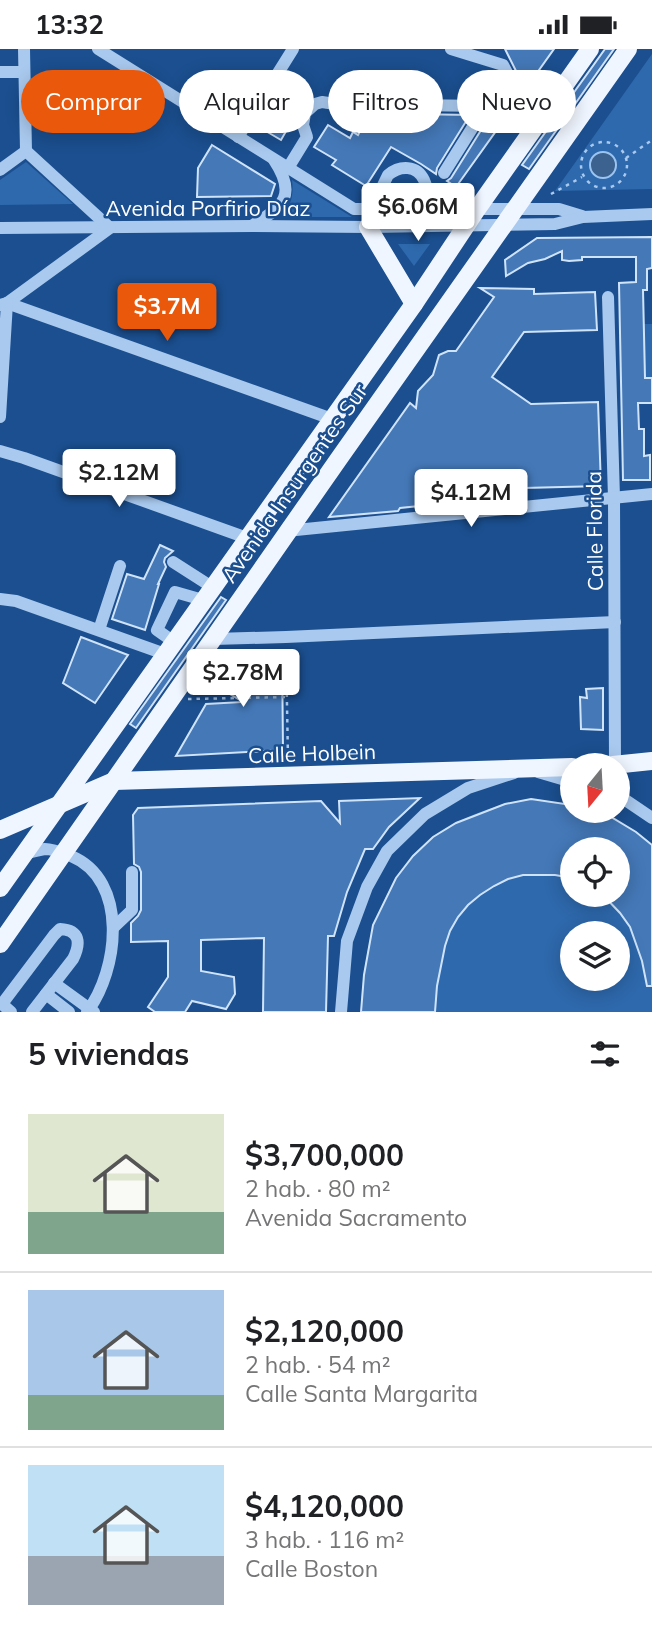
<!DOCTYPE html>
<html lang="es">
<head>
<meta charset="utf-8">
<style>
	body { margin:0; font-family:Mulish,sans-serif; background:#f6f6f6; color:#202124; height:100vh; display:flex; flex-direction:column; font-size:26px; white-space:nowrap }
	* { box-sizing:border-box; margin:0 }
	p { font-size:23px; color:#757577 }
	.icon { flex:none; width:38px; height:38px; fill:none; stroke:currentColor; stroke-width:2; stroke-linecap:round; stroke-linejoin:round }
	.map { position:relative; height:963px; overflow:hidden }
	.panel { display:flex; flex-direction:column; background:#fff; flex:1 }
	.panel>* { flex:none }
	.hud { position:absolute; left:21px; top:21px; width:611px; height:63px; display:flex; gap:14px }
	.needle { width:46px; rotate:198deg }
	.controls { position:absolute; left:560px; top:704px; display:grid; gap:14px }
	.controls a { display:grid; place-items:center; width:70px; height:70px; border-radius:50%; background:#fff; box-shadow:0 4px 18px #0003; font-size:35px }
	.price { position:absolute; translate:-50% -60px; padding:0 16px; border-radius:7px; background:#fff; color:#222; font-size:23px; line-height:46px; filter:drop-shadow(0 2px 4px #0008) }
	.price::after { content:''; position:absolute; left:50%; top:42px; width:21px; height:16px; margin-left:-10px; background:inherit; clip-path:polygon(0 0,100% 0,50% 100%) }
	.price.on { background:#ea580c; color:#fff }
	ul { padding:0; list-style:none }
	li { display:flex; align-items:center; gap:21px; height:175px; padding:0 28px }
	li+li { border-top:2px solid #e0e0e0 }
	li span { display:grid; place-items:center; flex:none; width:196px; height:140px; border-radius:0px; color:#555 }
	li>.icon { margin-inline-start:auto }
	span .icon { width:84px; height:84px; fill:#fffc; stroke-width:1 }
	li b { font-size:30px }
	h2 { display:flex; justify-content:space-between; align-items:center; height:84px; padding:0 28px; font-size:30px }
	.pill { padding:0 24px; border-radius:32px; background:#fff; box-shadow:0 4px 18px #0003; font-size:24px; line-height:63px }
	.pill.on { background:#ea580c; color:#fff }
	.status { display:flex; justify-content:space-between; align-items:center; height:49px; padding:0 35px; background:#fff; direction:ltr }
	.status svg { height:19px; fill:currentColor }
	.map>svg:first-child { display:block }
</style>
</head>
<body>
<div class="status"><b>13:32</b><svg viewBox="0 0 49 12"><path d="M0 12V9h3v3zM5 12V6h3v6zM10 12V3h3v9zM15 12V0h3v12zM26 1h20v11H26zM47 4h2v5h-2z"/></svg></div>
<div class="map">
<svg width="652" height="963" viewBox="0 0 652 963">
	<rect width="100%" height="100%" fill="#1b4f8f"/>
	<g fill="#2e69ad" fill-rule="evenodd">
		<polygon points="652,5 652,140 555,142"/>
		<polygon points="26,113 73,155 0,156 0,131"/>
		<path d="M292,131l60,37h-70c9,-12 12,-22 10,-37z"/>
		<polygon points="398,195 430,195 414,217"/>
		<polygon points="644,275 652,275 652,329 645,329"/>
		<path d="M531,750l41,6v5l39,7 25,15 16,13v167h-291c2,-75 24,-150 94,-188 23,-14 50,-20 76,-25zM572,800h46v45h-46zM572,884h46v45h-46z"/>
	</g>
	<circle fill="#3c6290" stroke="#9cc4f0" stroke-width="2" cx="603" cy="116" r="13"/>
	<g fill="#4478b7" stroke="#cfe3fa" stroke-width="2">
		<polygon points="505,0 554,0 534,28 516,22"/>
		<polygon points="605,0 614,0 529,120 522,116"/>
		<polygon points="285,34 299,42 288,60 296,65 281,91 264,81 263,71"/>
		<polygon points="379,49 403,49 387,57 374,57"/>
		<polygon points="491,50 519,50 456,138 447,132 451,129 493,62 495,57"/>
		<polygon points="411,65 470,66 437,119 436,125 421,115 391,98 366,137 332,116 336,111 314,98 328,76 350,89 353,83 358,86 364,74 389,75"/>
		<polygon points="212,96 275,135 271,147 197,148 198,119"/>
		<polygon points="652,188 652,219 647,220 647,241 643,241 645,329 652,329 652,354 638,354 639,380 644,380 644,407 650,406 650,431 623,431 619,234 636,233 636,208 582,208 582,211 569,212 562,211 562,202 545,210 528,214 506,227 505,211 537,189"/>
		<polygon points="480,239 534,240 534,245 595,243 597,281 524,283 492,328 531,355 598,353 601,437 524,439 524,443 482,445 478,451 400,459 398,462 329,468 410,354 416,359 418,342 433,326 439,306 448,302 456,302 494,248"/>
		<polygon points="160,496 173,502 165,509 164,513 166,518 158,535 159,535 145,581 112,570 127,525 144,530"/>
		<polygon points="221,548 226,551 136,679 130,675"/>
		<polygon points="81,588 128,606 95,654 63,634"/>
		<polygon points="282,602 283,701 176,707 206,655 243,653 220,639 228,603"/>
		<polygon points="603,639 603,681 581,680 580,648 587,649 586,640"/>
		<polygon points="420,749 389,778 373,800 365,800 347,843 334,887 328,887 326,963 263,963 264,889 201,891 201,922 234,928 235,945 226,960 192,952 185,963 155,963 148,958 168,928 168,892 131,893 131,874 138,867 141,861 141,823 139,818 134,815 133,766 138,759 321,752 340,774 339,752"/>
		<polygon points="531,750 572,756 572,761 592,761 611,768 636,783 652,796 652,937 647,937 642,912 630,878 620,864 602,845 618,845 618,800 572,800 572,829 555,826 523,826 508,830 494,837 480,846 468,856 458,868 450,882 445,897 437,937 435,963 361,963 364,926 373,876 396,829 413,807 433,788 456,774 505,755"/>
	</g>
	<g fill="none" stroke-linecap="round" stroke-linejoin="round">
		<g stroke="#a9c9ee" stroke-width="2.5" stroke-dasharray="3.5 5" stroke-linecap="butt">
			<circle cx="604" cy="116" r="23"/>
			<polyline points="626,109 652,91"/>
			<polyline points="551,145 582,128"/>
			<polyline points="286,602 288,710"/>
			<polyline points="188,650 286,648"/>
		</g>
		<g stroke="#a9c9ee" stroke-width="12">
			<polyline points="98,0 354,160 559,160 582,167"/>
			<polyline points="451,0 503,16 516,41"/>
			<polyline points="0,23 24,23"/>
			<polyline points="526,44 550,58"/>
			<polyline points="238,88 293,0"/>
			<polyline points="288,119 307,88 303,76 305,64 315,55 322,53 335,55 353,65 389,66 409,56 486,57 444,124"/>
			<polyline points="0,121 26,102"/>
			<path d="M371,161l17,-35c12,-10 29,-10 36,5 4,9 5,20 7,30"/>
			<path d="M253,176c31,-19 44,-30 21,-65"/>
			<polyline points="0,179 252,177 368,178 555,175 583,168 652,165"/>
			<polyline points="608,248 614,449 615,716"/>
			<polyline points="7,254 110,179 26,102 24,0"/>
			<polyline points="0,256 7,254 332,370"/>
			<polyline points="0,368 7,254"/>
			<polyline points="0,402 24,409 247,489"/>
			<polyline points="286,482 652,445"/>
			<polyline points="173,513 212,538"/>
			<polyline points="0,550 16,552 165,605"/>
			<polyline points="99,581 120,517"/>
			<polyline points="214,590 286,588 615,573"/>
			<polyline points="174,593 157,581 175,543 203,551"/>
			<polyline points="538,723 572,733"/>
			<polyline points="618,746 652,769"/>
			<path d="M24,805c7,-2 14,-4 21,-5 8,0 18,4 26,7 58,24 48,114 16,156"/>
			<polyline points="113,879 132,861 132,823"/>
			<polyline points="54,934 94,963"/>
			<polyline points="46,945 69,963"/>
			<path d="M11,963l-9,-8 52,-69 6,-6c20,1 21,14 13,30l-41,53"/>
			<polyline points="341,963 347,892 367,838 387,802 425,765 468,739 514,724"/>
		</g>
		<g stroke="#f0f6ff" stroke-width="18">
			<polyline points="368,178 414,255"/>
			<polyline points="613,716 652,712"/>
			<polyline points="0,781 114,732 572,718"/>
			<polyline points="0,839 414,255 477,160 590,0"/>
			<path d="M0,895c208,-299 417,-598 628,-895"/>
		</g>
	</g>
	<g text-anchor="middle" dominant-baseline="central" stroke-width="5" stroke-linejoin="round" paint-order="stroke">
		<g font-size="21" fill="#fff" stroke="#1b4f8f">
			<text x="208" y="159">Avenida Porfirio Díaz</text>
			<text transform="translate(294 434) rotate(-55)">Avenida Insurgentes Sur</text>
			<text transform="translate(594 482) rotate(-91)">Calle Florida</text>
			<text transform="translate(312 704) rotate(-2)">Calle Holbein</text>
		</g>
	</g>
</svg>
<div class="controls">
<a><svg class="needle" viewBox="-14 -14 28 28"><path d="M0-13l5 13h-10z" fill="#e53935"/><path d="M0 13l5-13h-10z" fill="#757577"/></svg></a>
<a><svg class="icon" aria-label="locate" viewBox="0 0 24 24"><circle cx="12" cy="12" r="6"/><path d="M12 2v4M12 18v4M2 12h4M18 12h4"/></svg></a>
<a><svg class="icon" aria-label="layers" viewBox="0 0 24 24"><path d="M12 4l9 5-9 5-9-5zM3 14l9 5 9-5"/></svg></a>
</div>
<b class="price" style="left:418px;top:194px">$6.06M</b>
<b class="price on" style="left:167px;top:294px">$3.7M</b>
<b class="price" style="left:119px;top:460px">$2.12M</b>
<b class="price" style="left:471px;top:480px">$4.12M</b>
<b class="price" style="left:243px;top:660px">$2.78M</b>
<div class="hud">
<a class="pill on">Comprar</a>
<a class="pill">Alquilar</a>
<a class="pill">Filtros</a>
<a class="pill">Nuevo</a>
</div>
</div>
<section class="panel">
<h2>5 viviendas<svg class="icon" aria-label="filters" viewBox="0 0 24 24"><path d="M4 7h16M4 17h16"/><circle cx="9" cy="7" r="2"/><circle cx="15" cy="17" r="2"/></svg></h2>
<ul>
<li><span style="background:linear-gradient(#dfe7d0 70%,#7fa58c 0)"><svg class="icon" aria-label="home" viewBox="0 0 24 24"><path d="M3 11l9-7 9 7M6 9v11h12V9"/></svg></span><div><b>$3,700,000</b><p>2 hab. · 80 m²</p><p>Avenida Sacramento</p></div></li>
<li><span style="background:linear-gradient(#a9c7e8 75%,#7fa58c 0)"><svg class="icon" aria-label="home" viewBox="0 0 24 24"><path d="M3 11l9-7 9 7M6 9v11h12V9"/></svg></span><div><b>$2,120,000</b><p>2 hab. · 54 m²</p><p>Calle Santa Margarita</p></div></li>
<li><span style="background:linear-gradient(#bfe0f5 65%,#9aa5b1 0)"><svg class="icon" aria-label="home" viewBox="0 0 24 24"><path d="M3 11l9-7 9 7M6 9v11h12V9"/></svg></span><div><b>$4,120,000</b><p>3 hab. · 116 m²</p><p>Calle Boston</p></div></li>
</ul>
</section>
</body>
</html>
